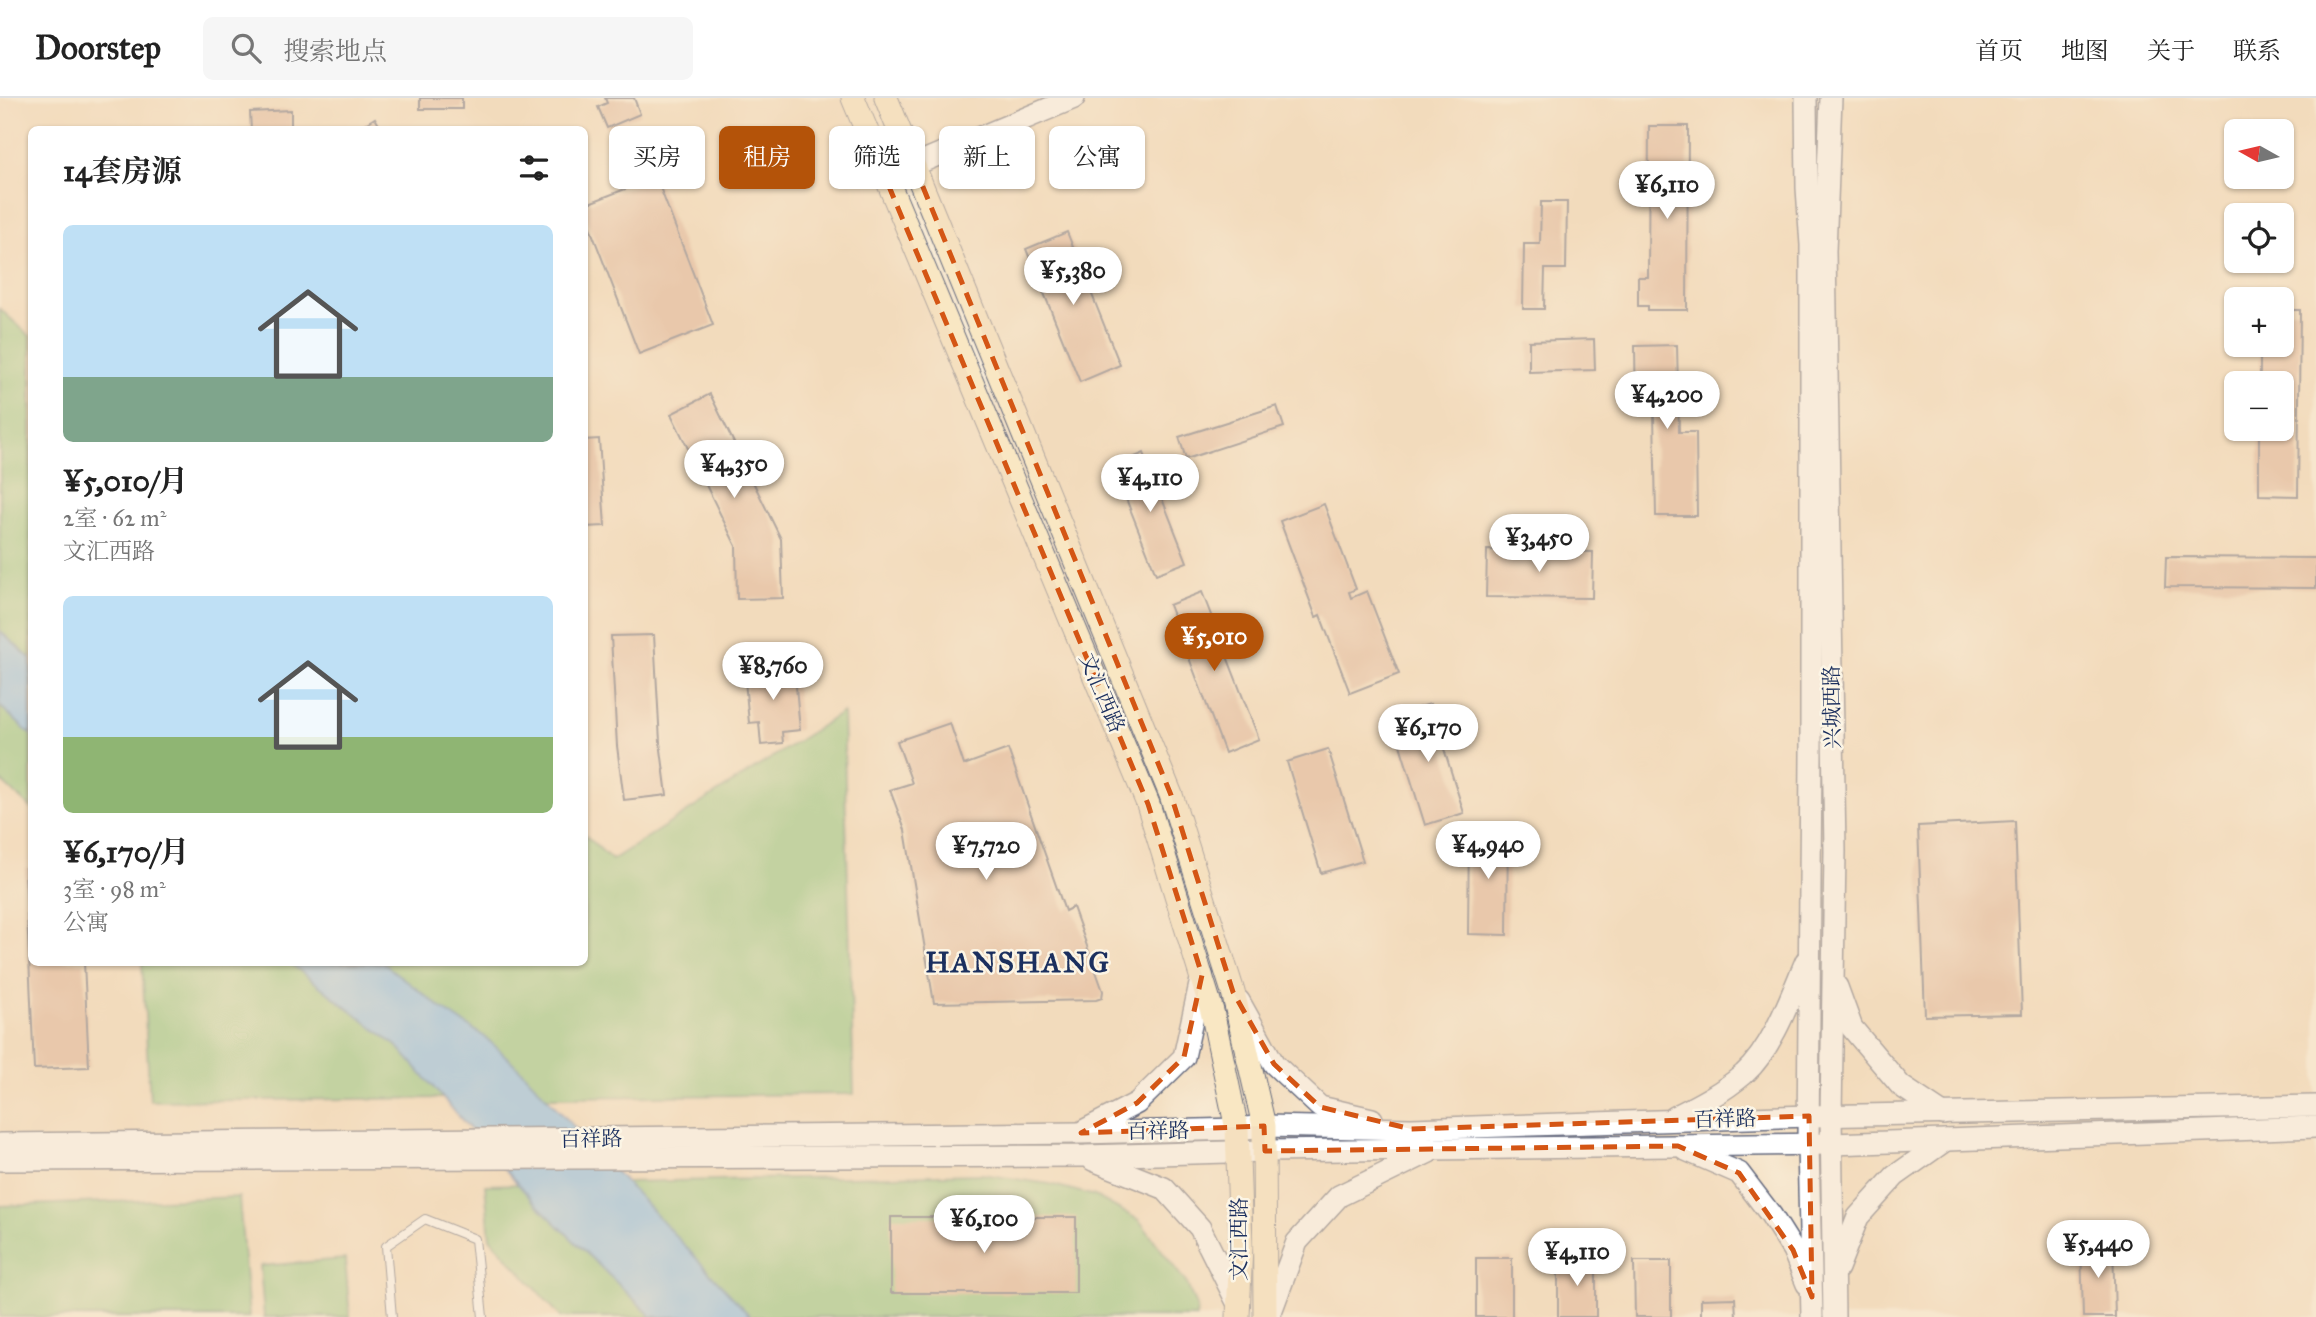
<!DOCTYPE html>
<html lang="zh">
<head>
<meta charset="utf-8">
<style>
	body { margin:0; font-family:"IM FELL Great Primer","Noto Serif SC",serif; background:#f6f6f6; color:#222; height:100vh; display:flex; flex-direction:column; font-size:26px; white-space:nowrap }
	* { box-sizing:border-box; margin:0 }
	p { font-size:23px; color:#767676 }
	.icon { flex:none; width:38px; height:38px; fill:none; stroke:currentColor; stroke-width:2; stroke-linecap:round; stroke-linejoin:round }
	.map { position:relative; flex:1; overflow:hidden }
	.panel { position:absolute; left:28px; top:28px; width:560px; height:840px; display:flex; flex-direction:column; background:#fff; border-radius:10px; box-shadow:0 2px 5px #0004 }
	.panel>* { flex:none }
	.guide { position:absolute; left:609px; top:28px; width:665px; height:63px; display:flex; gap:14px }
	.needle { width:46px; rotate:278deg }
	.buttons { position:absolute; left:2224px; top:21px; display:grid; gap:14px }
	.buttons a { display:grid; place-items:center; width:70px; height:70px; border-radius:10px; background:#fff; box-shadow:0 2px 5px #0004; font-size:35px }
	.price { position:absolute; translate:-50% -60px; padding:0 16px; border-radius:24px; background:#fff; color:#222; font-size:23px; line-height:46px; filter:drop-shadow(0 2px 4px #0008) }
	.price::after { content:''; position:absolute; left:50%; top:42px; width:21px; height:16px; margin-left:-10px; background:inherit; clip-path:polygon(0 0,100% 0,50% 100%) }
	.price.active { background:#b45309; color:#fff }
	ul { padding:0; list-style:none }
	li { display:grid; align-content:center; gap:14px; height:371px; padding:0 35px }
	li span { display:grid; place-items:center; height:217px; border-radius:10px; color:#555 }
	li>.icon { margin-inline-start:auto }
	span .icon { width:126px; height:126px; fill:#fffc; stroke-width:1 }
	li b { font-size:30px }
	h2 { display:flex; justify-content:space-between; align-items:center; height:84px; padding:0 35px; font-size:30px }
	.chip { padding:0 24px; border-radius:10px; background:#fff; box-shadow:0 2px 5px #0004; font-size:24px; line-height:63px }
	.chip.active { background:#b45309; color:#fff }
	header { display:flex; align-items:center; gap:42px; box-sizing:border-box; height:98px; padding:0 35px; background:#fff; border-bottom:2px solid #e0e0e0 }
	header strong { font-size:33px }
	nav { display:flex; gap:38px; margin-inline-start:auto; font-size:24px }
	.search { width:490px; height:63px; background:#f6f6f6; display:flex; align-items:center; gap:18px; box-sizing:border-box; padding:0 24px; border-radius:10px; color:#767676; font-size:26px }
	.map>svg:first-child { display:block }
</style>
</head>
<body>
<header>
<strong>Doorstep</strong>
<div class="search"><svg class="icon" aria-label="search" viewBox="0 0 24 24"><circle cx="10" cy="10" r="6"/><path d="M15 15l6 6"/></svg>搜索地点</div>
<nav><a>首页</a><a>地图</a><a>关于</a><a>联系</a></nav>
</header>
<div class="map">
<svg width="2316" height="1219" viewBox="0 0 2316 1219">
	<rect width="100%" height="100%" fill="#fcf5e5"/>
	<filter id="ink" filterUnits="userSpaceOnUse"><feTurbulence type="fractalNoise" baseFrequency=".0143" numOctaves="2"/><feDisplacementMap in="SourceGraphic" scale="14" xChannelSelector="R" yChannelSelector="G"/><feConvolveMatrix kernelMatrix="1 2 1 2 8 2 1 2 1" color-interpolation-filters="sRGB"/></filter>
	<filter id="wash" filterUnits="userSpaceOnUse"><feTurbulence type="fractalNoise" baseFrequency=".00686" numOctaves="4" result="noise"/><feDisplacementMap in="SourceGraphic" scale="28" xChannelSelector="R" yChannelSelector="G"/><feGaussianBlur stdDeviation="1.57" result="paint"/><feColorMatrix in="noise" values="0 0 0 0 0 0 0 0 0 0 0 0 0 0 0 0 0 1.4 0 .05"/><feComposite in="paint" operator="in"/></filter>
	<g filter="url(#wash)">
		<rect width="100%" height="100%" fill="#f2dbbc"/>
		<g fill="#89c880" stroke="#527c6f" stroke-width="2">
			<polygon points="0,211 31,239 31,710 0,682"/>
			<polygon points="843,614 854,996 150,1003 142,865 584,864 585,737 612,762"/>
			<polygon points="982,1076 1050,1086 1095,1098 1139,1122 1187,1186 1197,1211 1196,1219 561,1219 490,1140 485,1087"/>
			<polygon points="239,1099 249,1219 0,1219 0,1108"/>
			<polygon points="345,1161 350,1219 264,1219 260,1168"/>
		</g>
		<g fill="#7ebdf2" stroke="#4c76a8" stroke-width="2">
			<polygon points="0,533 31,561 31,637 0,608"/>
			<polygon points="290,865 383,865 444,912 485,939 523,974 751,1219 652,1219 532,1102 399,950"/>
		</g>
		<g id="blocks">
			<g fill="#deb298">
				<rect x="420" y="0" width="42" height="11"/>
				<polygon points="605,0 634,0 640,16 607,30 598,9 607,5"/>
				<polygon points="291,12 291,32 251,32 250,14"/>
				<polygon points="375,20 382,32 356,32"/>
				<polygon points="1649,28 1688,28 1687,212 1648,212 1648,208 1638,208 1638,179 1648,179"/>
				<polygon points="656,79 713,227 639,256 584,114 584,107"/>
				<polygon points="1541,104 1567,104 1566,171 1545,171 1544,211 1523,211 1524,146 1540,146"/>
				<polygon points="1067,134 1120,267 1080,284 1026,151"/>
				<polygon points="2282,212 2300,212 2298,398 2259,397 2259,331 2282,331 2282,285 2260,285 2260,247 2282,247"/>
				<polygon points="1594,241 1595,272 1529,274 1529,243"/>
				<polygon points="1677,247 1679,334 1696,334 1697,418 1656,418 1654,315 1636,315 1635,248"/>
				<polygon points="710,296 781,441 783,500 737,501 736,448 671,316"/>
				<polygon points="1277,308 1284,329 1186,361 1179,339"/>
				<polygon points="599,341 605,428 584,429 584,342"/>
				<polygon points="1144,355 1187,464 1156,476 1113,368"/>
				<polygon points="1324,406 1356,491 1349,494 1351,500 1367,493 1399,576 1350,595 1320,517 1316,519 1280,423"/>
				<polygon points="1487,452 1593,454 1592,500 1486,499"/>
				<polygon points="2166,459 2316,460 2316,490 2165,489"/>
				<polygon points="1202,494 1259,641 1225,655 1169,507"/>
				<polygon points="654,537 660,644 667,697 624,702 617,648 611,538"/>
				<polygon points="776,564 777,569 794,567 800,632 782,634 783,645 761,647 759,624 749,625 745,583 756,582 754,566"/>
				<polygon points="1430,606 1464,715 1425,727 1391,618"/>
				<polygon points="950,625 964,667 1008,651 1065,813 1073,809 1103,893 1102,900 1096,902 934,905 905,732 890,692 912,685 897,643"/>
				<polygon points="1328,651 1363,763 1321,775 1287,664"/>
				<polygon points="2015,723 2022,916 1925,918 1918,728"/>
				<polygon points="1469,730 1508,730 1507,837 1468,836"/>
				<polygon points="25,770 32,770 32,864 84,864 89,969 34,971"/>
				<rect x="891" y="1119" width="185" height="76"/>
				<polygon points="2113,1145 2115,1219 2083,1219 2081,1146"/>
				<rect x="1476" y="1160" width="36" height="59"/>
				<rect x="1558" y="1161" width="38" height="58"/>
				<polygon points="1634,1163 1671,1163 1671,1219 1635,1219"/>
				<polygon points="1735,1200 1736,1219 1701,1219 1701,1201"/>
			</g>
		</g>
	</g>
	<g filter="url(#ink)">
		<use href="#blocks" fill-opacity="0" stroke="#666b7f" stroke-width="2"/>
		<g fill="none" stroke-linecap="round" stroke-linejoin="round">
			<defs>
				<polyline id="service" points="392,1219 386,1148 425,1121 475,1141 483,1219"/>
				<g id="tertiary">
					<polyline points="1806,0 1807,90 1811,147 1811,656 1808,1047 1812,1219"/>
					<polyline points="1831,0 1825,153 1835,753 1831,1018 1834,1219"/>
					<polyline points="885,79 1074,0"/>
					<polyline points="1837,889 1852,930 1901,988 1943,1016"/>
					<polyline points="1239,903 1274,966 1320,1009 1372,1021"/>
					<path d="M1674,1019c24,-12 49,-25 70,-43 29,-26 47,-78 62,-113"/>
					<polyline points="1085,1032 1137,1005 1184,959 1202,877"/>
					<polyline points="0,1046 1081,1035 1237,1031 1264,1028 1411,1031 1809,1018 2316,1008"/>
					<polyline points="1686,1052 1739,1075 1771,1117 1793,1152 1807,1186"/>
					<polyline points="0,1062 1085,1058 1265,1053 1832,1046 2316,1029"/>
					<polyline points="1093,1062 1164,1090 1200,1130 1239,1208"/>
					<polyline points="1838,1170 1858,1119 1895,1078 1946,1042"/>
					<polyline points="1269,1219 1297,1144 1339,1098 1429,1054"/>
				</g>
				<g id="secondary">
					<polyline points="853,0 1148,706 1212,913 1237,1031 1241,1147 1238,1219"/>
					<polyline points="886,0 1171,697 1233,894 1264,1028 1265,1219"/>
				</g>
			</defs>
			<use href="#service" stroke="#666b7f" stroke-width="10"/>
			<use href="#tertiary" stroke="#666b7f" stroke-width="24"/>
			<use href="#secondary" stroke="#666b7f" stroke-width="25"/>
			<use href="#service" stroke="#fff" stroke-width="8"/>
			<use href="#tertiary" stroke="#fff" stroke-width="21"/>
			<use href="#secondary" stroke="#f9e7c3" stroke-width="23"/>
		</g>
	</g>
	<path d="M0 0H2316V1219H0ZM914,67l257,630 62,197 41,72 46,43 91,22 398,-13 3,181 -19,-47 -54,-77 -61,-27 -413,5 -1,-25 -183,7 56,-30 47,-46 18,-82 -54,-171 -263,-627z" fill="#f2dbbc" fill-opacity=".55" fill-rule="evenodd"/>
	<path fill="none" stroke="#d45514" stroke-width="5" stroke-dasharray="14 9" stroke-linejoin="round" d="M914,67l257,630 62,197 41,72 46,43 91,22 398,-13 3,181 -19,-47 -54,-77 -61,-27 -413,5 -1,-25 -183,7 56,-30 47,-46 18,-82 -54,-171 -263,-627z"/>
	<g text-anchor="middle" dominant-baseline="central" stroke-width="5" stroke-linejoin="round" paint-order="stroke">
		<g font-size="21" fill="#1b2f5e" stroke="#fcf5e5">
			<text transform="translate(1102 595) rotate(67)">文汇西路</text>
			<text transform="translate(1832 609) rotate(-91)">兴城西路</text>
			<text transform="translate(1725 1021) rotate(-2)">百祥路</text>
			<text transform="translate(1158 1033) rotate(-1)">百祥路</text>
			<text transform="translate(591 1041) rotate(-1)">百祥路</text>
			<text transform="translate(1239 1141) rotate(-90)">文汇西路</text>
		</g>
		<g font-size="28" font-weight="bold" letter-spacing="2" fill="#1b2f5e" stroke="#fcf5e5">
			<text x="1018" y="864">HANSHANG</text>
		</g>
	</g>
</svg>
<div class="buttons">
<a><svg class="needle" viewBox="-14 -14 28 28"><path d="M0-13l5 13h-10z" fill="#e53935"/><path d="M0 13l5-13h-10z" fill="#767676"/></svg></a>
<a><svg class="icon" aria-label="locate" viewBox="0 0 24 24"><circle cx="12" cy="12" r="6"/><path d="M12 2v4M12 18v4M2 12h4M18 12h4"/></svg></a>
<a>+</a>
<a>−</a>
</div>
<b class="price" style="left:1667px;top:123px">¥6,110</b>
<b class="price" style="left:1073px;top:209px">¥5,380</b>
<b class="price" style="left:1667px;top:333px">¥4,200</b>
<b class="price" style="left:734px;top:402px">¥4,350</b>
<b class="price" style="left:1150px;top:416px">¥4,110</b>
<b class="price" style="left:1539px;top:476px">¥3,450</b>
<b class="price active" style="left:1214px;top:575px">¥5,010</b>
<b class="price" style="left:773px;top:604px">¥8,760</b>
<b class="price" style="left:1428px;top:666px">¥6,170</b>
<b class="price" style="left:1488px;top:783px">¥4,940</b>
<b class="price" style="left:986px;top:784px">¥7,720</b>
<b class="price" style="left:984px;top:1157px">¥6,100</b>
<b class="price" style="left:2098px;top:1182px">¥5,440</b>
<b class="price" style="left:1577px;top:1190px">¥4,110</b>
<div class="guide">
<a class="chip">买房</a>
<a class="chip active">租房</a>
<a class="chip">筛选</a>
<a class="chip">新上</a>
<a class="chip">公寓</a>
</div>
<section class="panel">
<h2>14套房源<svg class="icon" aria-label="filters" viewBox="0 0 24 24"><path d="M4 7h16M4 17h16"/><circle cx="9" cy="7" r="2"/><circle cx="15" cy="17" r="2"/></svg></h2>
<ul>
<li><span style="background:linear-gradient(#bfe0f5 70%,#7fa58c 0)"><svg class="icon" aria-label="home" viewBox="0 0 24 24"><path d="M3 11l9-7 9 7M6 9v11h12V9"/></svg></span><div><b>¥5,010/月</b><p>2室 · 62 m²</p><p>文汇西路</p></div></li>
<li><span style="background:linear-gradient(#bfe0f5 65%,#8fb573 0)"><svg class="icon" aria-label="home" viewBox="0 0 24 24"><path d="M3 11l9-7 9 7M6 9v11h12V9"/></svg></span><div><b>¥6,170/月</b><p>3室 · 98 m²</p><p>公寓</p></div></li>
</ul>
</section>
</div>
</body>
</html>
